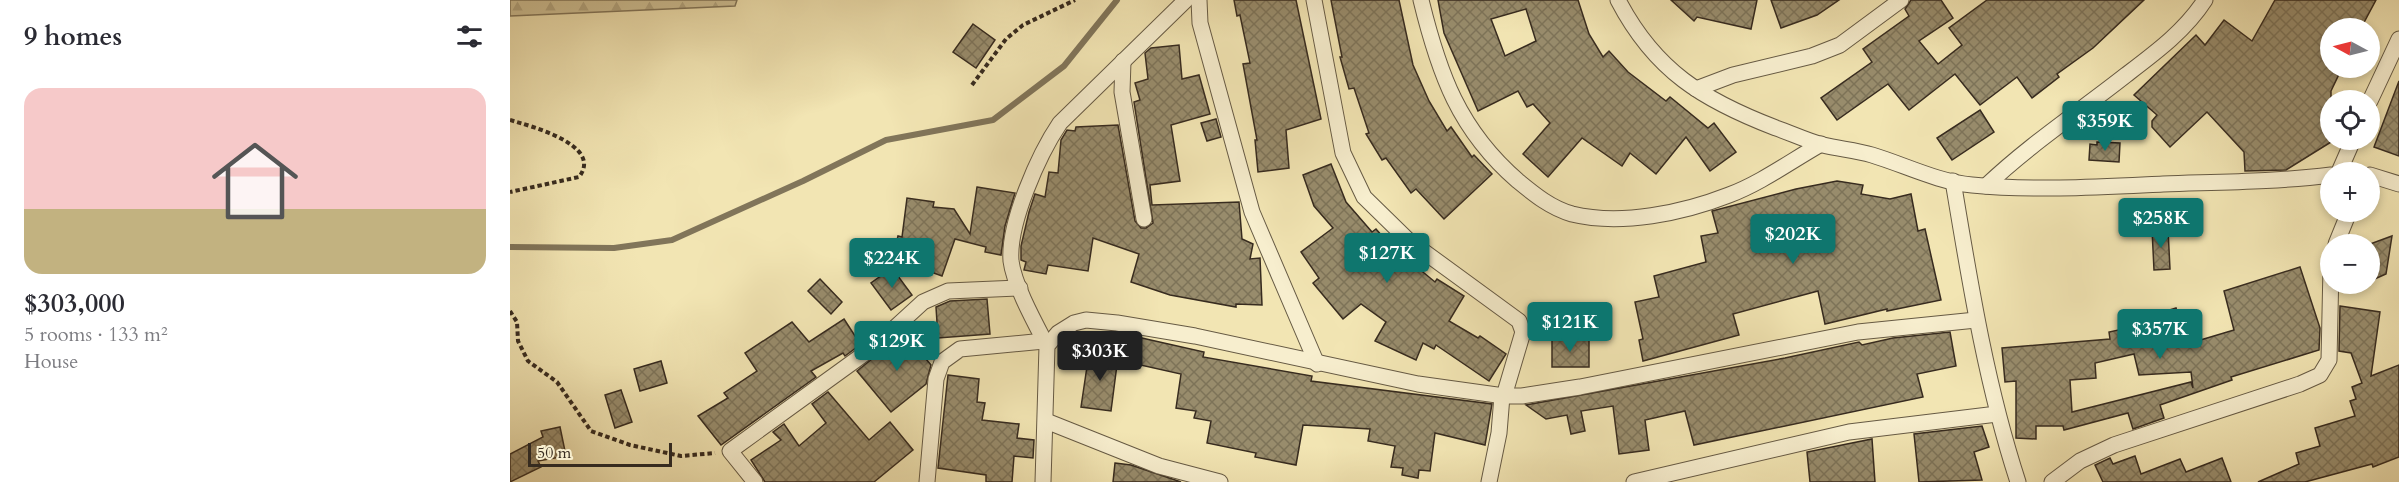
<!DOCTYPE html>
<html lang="en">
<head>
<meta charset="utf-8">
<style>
	body { margin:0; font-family:Cardo,serif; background:#f2f2f3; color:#2b2b33; height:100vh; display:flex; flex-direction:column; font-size:22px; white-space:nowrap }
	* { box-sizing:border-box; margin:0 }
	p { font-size:20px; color:#7c7c81 }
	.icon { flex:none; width:33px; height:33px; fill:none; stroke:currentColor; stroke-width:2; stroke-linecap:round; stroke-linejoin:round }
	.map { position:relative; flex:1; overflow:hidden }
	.panel { display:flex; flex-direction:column; background:#fff; width:510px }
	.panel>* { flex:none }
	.needle { width:39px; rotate:277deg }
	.tools { position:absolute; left:1810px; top:18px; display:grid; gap:12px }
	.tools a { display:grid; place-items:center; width:60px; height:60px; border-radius:50%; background:#fff; box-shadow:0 3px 9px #0003; font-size:30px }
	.scale { position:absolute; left:18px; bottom:15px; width:144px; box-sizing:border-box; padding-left:6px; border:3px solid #372b1f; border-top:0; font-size:16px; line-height:21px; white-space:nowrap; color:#372b1f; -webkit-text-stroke:4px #f7eece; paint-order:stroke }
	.price { position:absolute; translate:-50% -51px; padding:0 14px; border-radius:6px; background:#0f766e; color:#fff; font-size:20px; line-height:39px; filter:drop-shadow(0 2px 3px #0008) }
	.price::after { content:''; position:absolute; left:50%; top:36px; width:18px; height:14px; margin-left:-9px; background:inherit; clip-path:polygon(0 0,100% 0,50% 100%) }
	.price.current { background:#222; color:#fff }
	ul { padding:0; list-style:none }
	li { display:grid; align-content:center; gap:12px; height:318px; padding:0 24px }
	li+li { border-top:2px solid #e1e1e2 }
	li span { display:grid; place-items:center; height:186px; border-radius:18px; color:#555 }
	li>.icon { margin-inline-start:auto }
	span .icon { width:108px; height:108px; fill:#fffc; stroke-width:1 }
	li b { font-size:26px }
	h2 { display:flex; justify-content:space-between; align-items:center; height:72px; padding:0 24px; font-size:26px }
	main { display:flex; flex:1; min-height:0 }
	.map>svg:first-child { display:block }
</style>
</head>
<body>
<main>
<section class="panel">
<h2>9 homes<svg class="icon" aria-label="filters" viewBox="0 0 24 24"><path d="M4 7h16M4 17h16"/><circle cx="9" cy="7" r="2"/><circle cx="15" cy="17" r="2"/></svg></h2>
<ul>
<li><span style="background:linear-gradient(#f6c9c9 65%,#c2b280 0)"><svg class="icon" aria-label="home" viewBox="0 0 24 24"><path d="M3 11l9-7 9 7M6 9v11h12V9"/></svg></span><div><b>$303,000</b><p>5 rooms · 133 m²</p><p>House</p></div></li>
</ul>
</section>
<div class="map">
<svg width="1889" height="482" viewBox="0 0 1889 482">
	<defs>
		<pattern id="forest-firs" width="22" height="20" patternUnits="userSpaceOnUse" patternTransform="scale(1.5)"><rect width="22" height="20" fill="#d2c59a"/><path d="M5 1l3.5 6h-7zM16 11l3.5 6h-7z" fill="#b5a984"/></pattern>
		<pattern id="building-cross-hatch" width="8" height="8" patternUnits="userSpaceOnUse" patternTransform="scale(1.5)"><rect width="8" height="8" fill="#988c6c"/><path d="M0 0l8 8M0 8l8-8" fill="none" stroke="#7d7358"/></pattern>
	</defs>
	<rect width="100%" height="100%" fill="#f2e5b3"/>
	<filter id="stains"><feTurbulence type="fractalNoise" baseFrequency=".00333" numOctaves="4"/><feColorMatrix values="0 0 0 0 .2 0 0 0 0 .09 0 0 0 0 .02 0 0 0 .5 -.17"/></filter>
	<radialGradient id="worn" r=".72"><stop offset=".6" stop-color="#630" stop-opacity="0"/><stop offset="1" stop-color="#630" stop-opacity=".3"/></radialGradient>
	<polygon fill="url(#forest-firs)" stroke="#84785c" stroke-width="1.5" points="0,0 227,0 225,6 0,16"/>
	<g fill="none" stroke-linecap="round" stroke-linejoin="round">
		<polyline stroke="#81755a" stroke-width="6" points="0,247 104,248 162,240 293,181 376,140 483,120 554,66 607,0"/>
	</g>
	<g fill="url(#building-cross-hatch)" stroke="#372b1f" stroke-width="1.5" fill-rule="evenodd">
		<polygon points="724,0 786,0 811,119 776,130 779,168 748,172 745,140 747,140 733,64 740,63 730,15 727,16"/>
		<polygon points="821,0 889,0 903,65 919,101 937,131 941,127 962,157 964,155 982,174 934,219 906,189 901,193 876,158 872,160 856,134 859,133 844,88 839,89 830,57 832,57"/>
		<path d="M928,0h140l11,34 14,23 6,-6 19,21 38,29 4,-4 38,31 6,-5 22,29 -26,19 -24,-34 -30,37 -26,-21 -8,13 -40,-28 -34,39 -25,-23 27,-31 -17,-19 -6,3 -9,-16 -40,20 -34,-78zM1016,9l10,32 -31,15 -14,-37z"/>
		<polygon points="1161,0 1247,0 1241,29 1187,17 1184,21"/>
		<polygon points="1261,0 1329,0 1307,15 1271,28"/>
		<polygon points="1401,0 1431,0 1443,18 1409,41 1428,64 1452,45 1439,28 1477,0 1634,0 1583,48 1547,74 1549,77 1522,98 1507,77 1470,105 1445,74 1399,110 1378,84 1327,120 1311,98 1362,62 1353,49 1399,16 1395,9"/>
		<polygon points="1765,0 1866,0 1851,28 1821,28 1821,68 1832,68 1821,91 1821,142 1776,170 1735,171 1734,152 1697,112 1660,147 1642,127 1642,121 1647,115 1624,95 1686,35 1695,45 1714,20 1742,41"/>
		<polygon points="463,24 485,40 466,68 443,52"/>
		<polygon points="669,45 672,79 689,75 700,114 661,125 670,181 640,185 642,205 729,202 732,239 743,244 740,259 750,258 752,305 726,304 726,307 660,295 621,282 629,254 583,238 578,271 538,265 536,274 514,270 516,262 511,260 511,246 519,212 525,194 535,197 539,172 548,173 551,140 557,130 565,131 566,127 608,125 625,221 631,228 636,228 643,223 624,102 630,100 625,83 638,79 635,53 641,48"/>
		<polygon points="1889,81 1889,156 1864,147"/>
		<polygon points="1470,110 1484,132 1442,160 1427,138"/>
		<polygon points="706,119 711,137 697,141 691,123"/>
		<polygon points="1587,142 1610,143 1609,162 1579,160 1580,144 1587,145"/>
		<polygon points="821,164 836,202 862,232 866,229 894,261 896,258 925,282 927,279 954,296 939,321 968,338 970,336 996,354 979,381 926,345 924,349 913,343 906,360 865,341 876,322 851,304 833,319 803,283 809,278 791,252 823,228 804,206 793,175"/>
		<polygon points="1327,181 1353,185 1351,194 1380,199 1401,194 1408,231 1415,229 1431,300 1377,311 1377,309 1315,324 1308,291 1223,314 1229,335 1133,361 1129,340 1133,339 1125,302 1149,297 1144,276 1196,262 1191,236 1208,233 1202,211 1286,189"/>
		<polygon points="467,187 505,193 495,226 491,255 475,252 476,247 445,239 432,276 383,258 388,236 392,237 397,198 424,202 423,207 444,209 460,234"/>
		<polygon points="1642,229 1658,229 1660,269 1644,270"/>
		<polygon points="1882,236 1876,274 1860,281 1860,244"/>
		<path d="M1790,267l20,61 -1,22 -88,27 1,3 -72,25 4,13 -31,11 -5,-16 -64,17 -1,-4h-27v13l-20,-1v-57l-11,1 -3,-34 108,-9 -1,-7 33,-7 -1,-6 35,-11 11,36 47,-14 -10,-39zM1624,354l5,21 52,-3 2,16 -2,-6 -119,30 -2,-32 26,-2 -1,-15z"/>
		<polygon points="382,268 402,295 381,310 361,283"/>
		<polygon points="310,279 332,302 321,314 298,291"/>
		<polygon points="477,299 480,334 428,338 426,307 440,301"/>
		<polygon points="1830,306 1870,312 1861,376 1889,365 1889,457 1863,467 1862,464 1795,482 1748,482 1789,464 1786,453 1810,446 1805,428 1845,416 1840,401 1846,399 1842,387 1852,383 1841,353 1829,351"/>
		<polygon points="334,319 345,336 355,330 359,338 335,356 333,353 301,371 306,377 211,445 188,416 218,398 214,393 247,371 235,353 282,322 299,342"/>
		<polygon points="1440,332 1446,366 1407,374 1413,397 1184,445 1175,411 1135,420 1139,450 1109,454 1103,406 1071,411 1075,431 1061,434 1057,415 1036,419 1016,405 1275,358 1349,342 1352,345 1383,338"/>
		<polygon points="394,333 421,365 416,384 381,412 347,371"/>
		<polygon points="623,336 694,352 693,357 802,376 801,381 982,404 975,445 925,433 920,471 909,470 908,478 892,475 893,468 881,467 885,446 858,441 860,429 793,425 786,465 745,457 746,453 697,443 701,421 684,418 686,411 666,408 671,374 617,362"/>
		<rect x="1042" y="340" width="37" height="27"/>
		<polygon points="579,353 608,357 601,411 571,407"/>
		<polygon points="151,361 157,383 130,391 124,369"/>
		<polygon points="438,375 469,379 467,402 475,403 472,420 509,424 507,438 524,440 523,458 504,456 502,482 476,482 476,475 428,468"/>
		<polygon points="111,390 122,422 105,428 95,395"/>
		<polygon points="318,392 359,440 380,422 403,450 364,482 255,482 241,460 271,440 263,432 274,424 289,446 316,423 302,404"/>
		<polygon points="1472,426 1479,447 1464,452 1472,480 1409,482 1404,434"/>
		<polygon points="50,427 56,456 28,461 31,467 0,482 0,454 33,437 31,431"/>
		<polygon points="1362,439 1365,482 1300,482 1297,452"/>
		<polygon points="1625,456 1631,474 1670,459 1676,472 1712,458 1721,482 1593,482 1585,465 1600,458 1603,464"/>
		<polygon points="605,463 621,465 671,482 603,482"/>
	</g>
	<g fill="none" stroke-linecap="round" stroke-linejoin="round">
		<defs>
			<g id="minor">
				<polyline points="689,0 690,23 742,212 807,364"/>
				<polyline points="804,0 833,153 854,197 898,240 1009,321 1013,332 994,396"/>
				<path d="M911,0c18,74 38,130 97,181 17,14 33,27 54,33 49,12 111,-1 157,-19 32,-12 62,-34 92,-51"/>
				<path d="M1108,0c37,71 85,100 158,128 15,5 31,13 47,17 16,4 33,5 49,10 33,10 66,27 100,30 63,6 128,2 191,-1 56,-2 112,-2 168,-9"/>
				<polyline points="613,61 612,92 634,219"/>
				<polyline points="1186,89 1223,75 1302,56 1330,45 1391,0"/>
				<polyline points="1860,101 1889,39"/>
				<polyline points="1829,172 1843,140"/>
				<polyline points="1860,175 1889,184"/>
				<path d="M1443,181c17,102 33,203 65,301"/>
				<path d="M1476,186c43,-41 93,-74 140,-111 29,-22 59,-44 79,-75"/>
				<polyline points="1826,244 1839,212"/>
				<path d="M537,346c-12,-23 -33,-61 -36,-85 -3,-38 28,-107 49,-138l126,-123"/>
				<polyline points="536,421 649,466 710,482"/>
				<polyline points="245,482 220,451 365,346 413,302 438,291 510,288"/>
				<polyline points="417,482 426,379 432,362 450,349 534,341"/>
				<polyline points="533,482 537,346 548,333 564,323 576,320 607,323 685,336 908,384 994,396 1012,396 1070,387 1348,332 1466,320"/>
				<polyline points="979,482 989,433 992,396"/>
				<polyline points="1124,482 1339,432 1487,414"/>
				<polyline points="1542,482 1570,461 1604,445 1790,384 1810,375 1819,360 1821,267"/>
			</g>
		</defs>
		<use href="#minor" stroke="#665a44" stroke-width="17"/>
		<g stroke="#372b1f" stroke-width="4" stroke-dasharray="4.5 3" stroke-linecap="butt">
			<polyline points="462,85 496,39 513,25 565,0"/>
			<path d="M0,120c20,6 94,25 69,57l-69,15"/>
			<polyline points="0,311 7,322 8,341 18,361 47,382 81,431 120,445 171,456 205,453"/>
		</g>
		<use href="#minor" stroke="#f7eece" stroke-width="15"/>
	</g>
	<rect width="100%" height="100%" filter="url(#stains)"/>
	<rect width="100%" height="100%" fill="url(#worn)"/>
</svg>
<div class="tools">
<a><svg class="needle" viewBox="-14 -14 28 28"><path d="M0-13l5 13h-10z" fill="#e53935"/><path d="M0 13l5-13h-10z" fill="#7c7c81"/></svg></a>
<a><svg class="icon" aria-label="locate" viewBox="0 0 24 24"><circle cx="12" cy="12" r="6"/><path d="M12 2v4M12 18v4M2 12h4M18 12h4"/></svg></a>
<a>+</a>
<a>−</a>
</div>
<div class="scale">50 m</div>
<b class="price" style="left:1595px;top:152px">$359K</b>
<b class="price" style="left:1651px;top:249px">$258K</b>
<b class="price" style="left:1283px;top:265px">$202K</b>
<b class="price" style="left:877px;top:284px">$127K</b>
<b class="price" style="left:382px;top:289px">$224K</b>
<b class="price" style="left:1060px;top:353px">$121K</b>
<b class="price" style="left:1650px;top:360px">$357K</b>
<b class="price" style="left:387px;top:372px">$129K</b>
<b class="price current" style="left:590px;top:382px">$303K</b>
</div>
</main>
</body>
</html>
